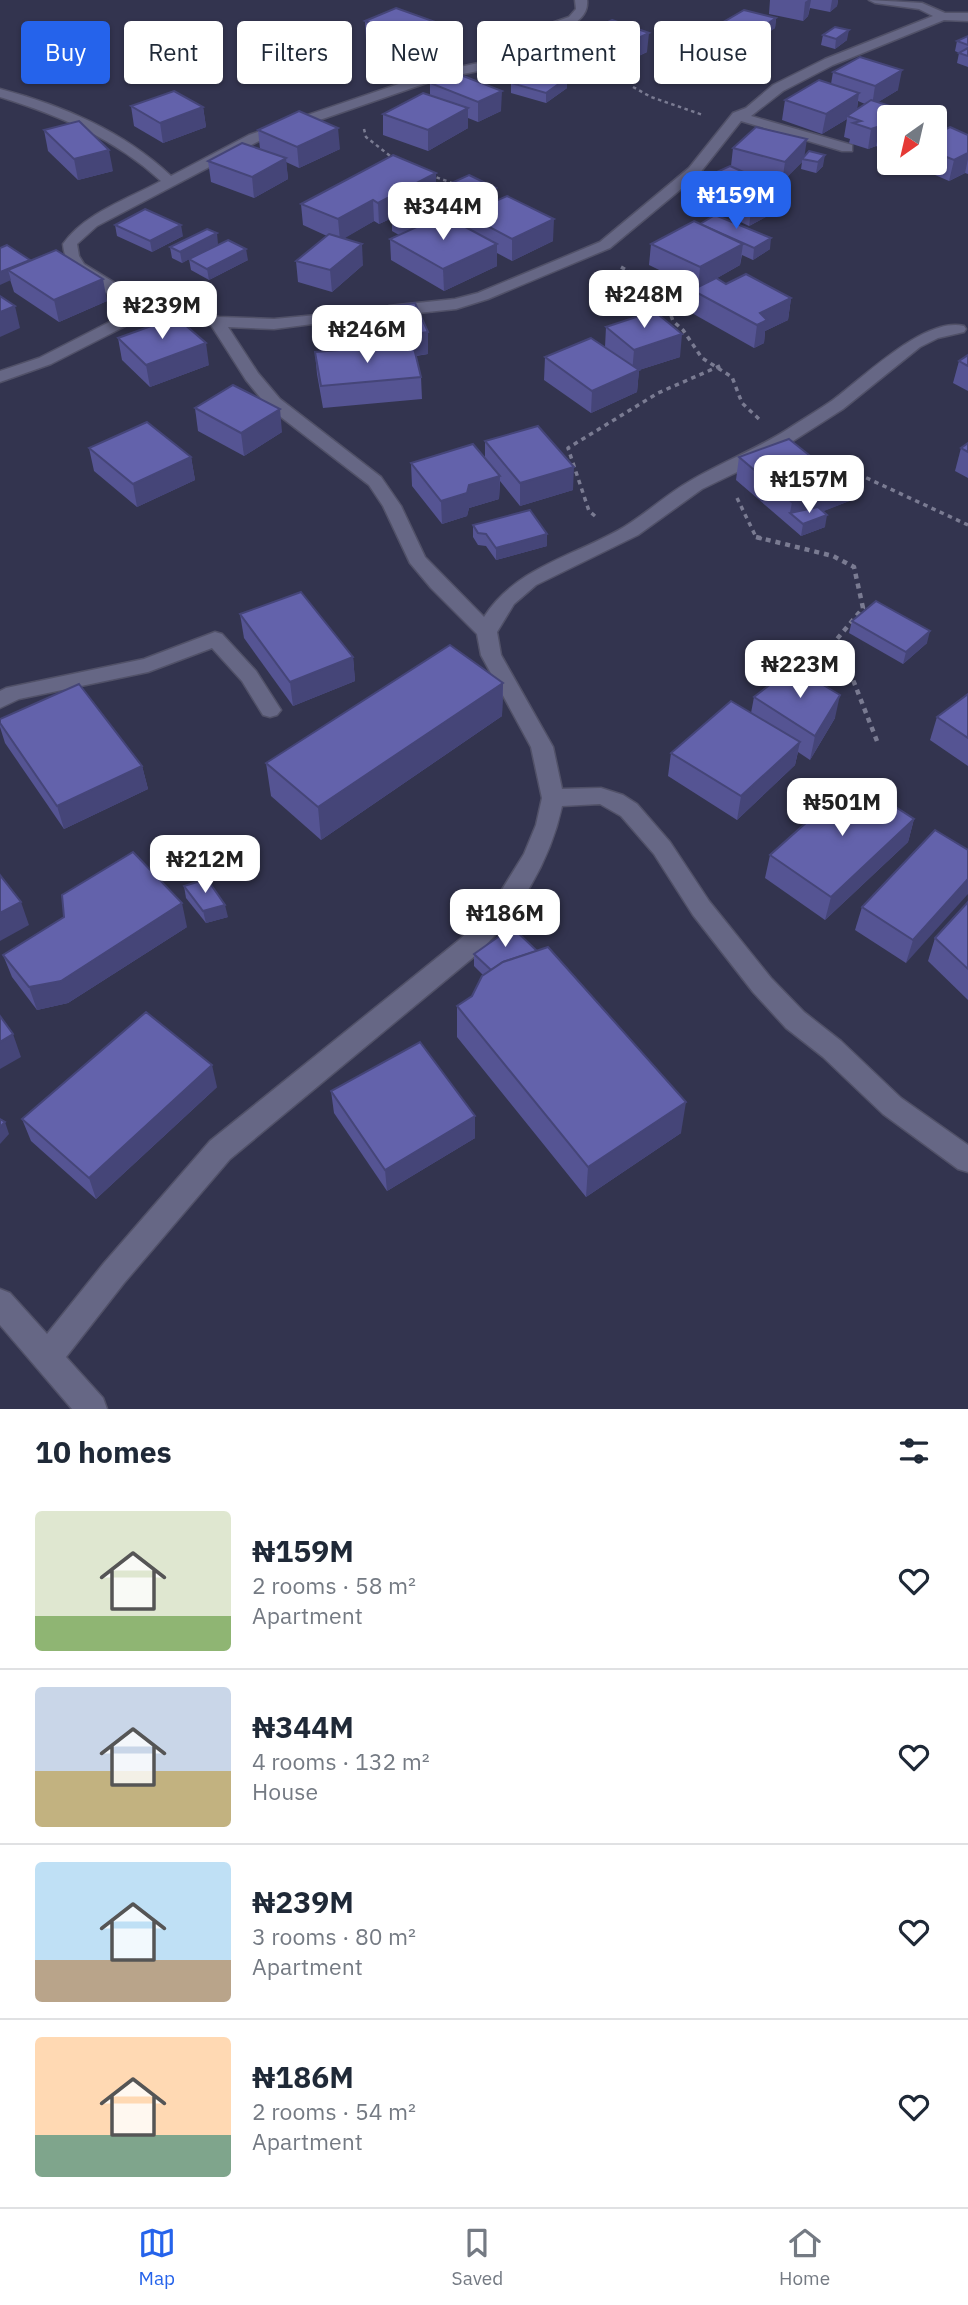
<!DOCTYPE html>
<html lang="en">
<head>
<meta charset="utf-8">
<style>
	body { margin:0; font-family:"IBM Plex Sans",sans-serif; background:#f2f2f3; color:#1f2937; height:100vh; display:flex; flex-direction:column; font-size:26px; white-space:nowrap }
	* { box-sizing:border-box; margin:0 }
	p { font-size:23px; color:#747a83 }
	.icon { flex:none; width:38px; height:38px; fill:none; stroke:currentColor; stroke-width:2; stroke-linecap:round; stroke-linejoin:round }
	.map { position:relative; height:1409px; overflow:hidden }
	.sheet { display:flex; flex-direction:column; background:#fff; flex:1 }
	.sheet>* { flex:none }
	.banner { position:absolute; left:21px; top:21px; width:928px; height:63px; display:flex; gap:14px }
	.needle { width:46px; rotate:214deg }
	.tools { position:absolute; left:877px; top:105px; display:grid; gap:14px }
	.tools a { display:grid; place-items:center; width:70px; height:70px; border-radius:7px; background:#fff; box-shadow:0 2px 5px #0004; font-size:35px }
	.price { position:absolute; translate:-50% -60px; padding:0 16px; border-radius:14px; background:#fff; color:#222; font-size:23px; line-height:46px; filter:drop-shadow(0 2px 4px #0008) }
	.price::after { content:''; position:absolute; left:50%; top:42px; width:21px; height:16px; margin-left:-10px; background:inherit; clip-path:polygon(0 0,100% 0,50% 100%) }
	.price.current { background:#2563eb; color:#fff }
	ul { padding:0; list-style:none }
	li { display:flex; align-items:center; gap:21px; height:175px; padding:0 35px }
	li+li { border-top:2px solid #e0e1e3 }
	li span { display:grid; place-items:center; flex:none; width:196px; height:140px; border-radius:7px; color:#555 }
	li>.icon { margin-inline-start:auto }
	span .icon { width:84px; height:84px; fill:#fffc; stroke-width:1 }
	li b { font-size:30px }
	h2 { display:flex; justify-content:space-between; align-items:center; height:84px; padding:0 35px; font-size:30px }
	.chip { padding:0 24px; border-radius:7px; background:#fff; box-shadow:0 2px 5px #0004; font-size:24px; line-height:63px }
	.chip.current { background:#2563eb; color:#fff }
	.tab-bar { display:flex; justify-content:space-around; align-items:center; height:98px; border-top:2px solid #e0e1e3; background:#fff; font-size:19px; color:#747a83 }
	.tab-bar a { display:grid; justify-items:center; gap:4px }
	.tab-bar .current { color:#2563eb }
	.map>svg:first-child { display:block }
</style>
</head>
<body>
<div class="map">
<svg width="968" height="1409" viewBox="0 0 968 1409">
	<rect width="100%" height="100%" fill="#33344f"/>
	<g fill="none" stroke-linecap="round" stroke-linejoin="round">
		<defs>
			<g id="minor">
				<path d="M575,0h12c3,27 -37,32 -57,39l-2,11 -9,14 93,7 4,1v6l-128,-9 -50,10 -179,62 -162,85 -20,18 2,12 5,8 67,41 68,12 55,2 75,-7 2,3 -2,3 -6,2 -69,9 -46,-2 30,46 22,26 101,78 20,29 24,51 59,60c32,-50 91,-61 140,-90 23,-14 43,-33 66,-46 32,-19 67,-32 98,-52 15,-10 31,-19 45,-29 30,-22 92,-84 131,-74l2,3 -2,3 -26,6 -18,9 -77,62 -75,48 -66,32 -64,46 -102,50 -22,19 -17,28 4,23 52,92 9,42 39,-1 22,7 14,9 33,38 39,59 62,77 33,34 37,29 60,57 67,47v27l-10,-3 -75,-55 -60,-57 -37,-29 -33,-36 -60,-77 -39,-61 -33,-38 -21,-12 -38,2c-12,57 -45,109 -86,149l-246,204 -106,124 -58,74 37,41 4,11h-35l-72,-84v-36l10,4 37,41 57,-71 106,-122 248,-200 29,-27 37,-60 12,-29 6,-27 -11,-51 -50,-92 -4,-21 -46,-46 -21,-25 -27,-57 -14,-21 -101,-78 -22,-27 -35,-55 -62,-11 -98,50 -51,18v-11l39,-13 96,-49c-25,-16 -70,-31 -72,-65 22,-31 65,-45 98,-63 -47,-43 -101,-65 -161,-84v-8c64,17 123,42 171,87l78,-41 182,-62 57,-12 19,2 9,-13 4,-16 49,-17 7,-8z"/>
				<polygon points="869,0 922,3 945,13 968,13 968,21 944,20 833,65 783,91 751,116 852,145 852,151 842,151 741,121 699,174 610,248 488,299 456,309 389,316 381,311 389,306 455,299 478,293 600,242 689,168 733,113 746,108 773,85 825,59 933,16 919,9 875,3"/>
				<polygon points="215,632 222,634 256,671 281,710 277,715 270,717 263,715 242,681 212,648 148,672 19,699 0,708 0,691 6,688 144,659"/>
			</g>
		</defs>
		<use href="#minor" stroke="#515168" stroke-width="3"/>
		<g stroke="#7a7b92" stroke-width="2.5" stroke-dasharray="3.5 3.5" stroke-linecap="butt">
			<polyline points="633,87 651,97 703,115"/>
			<polyline points="364,129 366,137 394,159"/>
			<polyline points="430,175 455,184"/>
		</g>
		<g stroke="#7a7b92" stroke-width="3.5" stroke-dasharray="4.5 4.5" stroke-linecap="butt">
			<polyline points="621,267 639,277 666,302 673,321 683,330 702,358 732,377 742,403 759,419"/>
			<polyline points="858,474 968,525"/>
			<polyline points="737,498 756,537 762,539"/>
			<polyline points="595,516 589,511 568,448 658,393 722,365"/>
		</g>
		<polyline stroke="#7a7b92" stroke-width="4.5" stroke-dasharray="5 5" stroke-linecap="butt" points="756,537 833,556 854,567 863,608 837,639 877,741"/>
		<use href="#minor" fill="#666785" fill-rule="evenodd"/>
	</g>
	<g fill="#555493" fill-rule="evenodd">
		<polygon points="770,0 838,0 837,6 830,12 810,8 808,16 803,21 769,14"/>
		<polygon points="776,18 775,28 752,43 719,34 720,24"/>
		<polygon points="365,21 441,43 410,57 366,40"/>
		<polygon points="581,35 647,52 616,67 580,55"/>
		<polygon points="823,35 847,40 835,49 821,45"/>
		<polygon points="968,36 968,67 957,63 959,53 955,51 957,41"/>
		<path d="M833,72l65,18 -20,12 11,15v30l-5,3 -8,-4 -8,3 -19,-6 1,-4 -6,-2 3,-18 -25,15 -40,-14 3,-20 46,-16zM858,101l7,3 -8,6z"/>
		<polygon points="430,83 501,111 478,122 468,118 468,128 428,151 383,135 383,114 430,95"/>
		<polygon points="511,83 567,88 546,103 511,93"/>
		<polygon points="131,106 203,107 206,127 163,143 134,126"/>
		<polygon points="44,130 113,171 78,180 48,151"/>
		<polygon points="258,130 340,149 299,168 286,162 288,179 254,198 211,182 208,161 260,149"/>
		<polygon points="934,135 968,135 968,174 965,173 949,181 912,165 912,163 934,163"/>
		<polygon points="733,148 804,157 809,151 823,166 816,173 801,169 802,162 782,182 746,173 779,210 749,226 697,201 699,180 731,166"/>
		<polygon points="496,188 495,201 553,241 512,261 497,253 497,266 444,291 391,260 390,239 399,235 392,231 392,218 379,224 374,221 344,238 363,265 332,292 298,282 296,261 327,236 303,225 301,204 436,190"/>
		<polygon points="694,221 770,249 753,260 742,255 740,265 717,278 726,284 791,298 788,320 765,331 764,343 754,348 690,312 692,290 696,288 649,265 651,244"/>
		<polygon points="115,225 183,236 152,252 117,236"/>
		<polygon points="218,244 195,256 248,260 209,280 191,270 189,259 182,263 172,258 170,247"/>
		<polygon points="0,248 30,260 107,301 59,322 14,292"/>
		<polygon points="315,317 428,332 428,354 416,356 421,377 422,399 323,408 317,374 315,352 321,351 317,339"/>
		<polygon points="606,327 680,357 639,370 637,392 591,413 544,380 545,357 605,347"/>
		<polygon points="118,338 209,365 150,387 122,360"/>
		<polygon points="968,355 968,391 953,383 959,361"/>
		<polygon points="195,408 282,432 244,456 198,431"/>
		<polygon points="485,441 573,490 520,506 500,481 499,499 469,508 467,516 442,524 412,486 411,463 485,459"/>
		<polygon points="968,443 968,478 955,471 961,448"/>
		<polygon points="89,448 191,457 195,480 137,507 94,471"/>
		<polygon points="739,457 857,498 823,511 825,527 801,536 736,480"/>
		<polygon points="473,525 547,534 547,546 496,560 486,546 478,545 473,537"/>
		<polygon points="240,614 353,657 355,681 293,706 244,638"/>
		<polygon points="852,621 927,643 903,664 849,633"/>
		<polygon points="503,683 502,716 321,840 271,796 266,763"/>
		<polygon points="968,694 968,766 930,740 937,717"/>
		<polygon points="754,697 835,718 810,760 798,752 795,765 737,820 668,776 671,753 751,713"/>
		<polygon points="0,719 142,766 148,789 64,829 5,743 0,727"/>
		<polygon points="914,819 908,842 825,920 765,878 770,855"/>
		<polygon points="968,850 906,963 855,930 862,907"/>
		<polygon points="184,886 228,917 206,923 186,898"/>
		<polygon points="968,902 968,1000 928,961 935,938"/>
		<polygon points="187,927 68,1003 37,1010 12,977 3,955"/>
		<polygon points="474,954 681,1133 586,1197 457,1037 457,1006 472,996 483,975 474,966"/>
		<polygon points="217,1087 96,1199 31,1141 22,1119"/>
		<polygon points="331,1091 475,1116 475,1138 387,1191 334,1113"/>
	</g>
	<g fill="#454578">
		<polygon points="808,0 811,0 808,16 803,21 805,2"/>
		<polygon points="832,0 838,0 837,6 830,12"/>
		<polygon points="776,18 775,28 752,43 753,33"/>
		<polygon points="441,24 441,43 410,57 410,37"/>
		<polygon points="849,30 847,40 835,49 836,39"/>
		<polygon points="649,33 647,52 616,67 617,48"/>
		<polygon points="902,70 898,90 872,106 875,86"/>
		<polygon points="567,78 567,88 546,103 546,93"/>
		<polygon points="502,91 501,111 478,122 478,102"/>
		<polygon points="859,93 856,114 847,116 847,119 822,134 826,114"/>
		<polygon points="203,107 206,127 163,143 160,123"/>
		<polygon points="468,108 468,128 428,151 428,130"/>
		<polygon points="880,126 876,146 868,149 871,129"/>
		<polygon points="338,128 340,149 299,168 297,147"/>
		<polygon points="889,129 889,147 884,150 888,130"/>
		<polygon points="807,139 804,159 802,159 802,162 782,182 785,162"/>
		<polygon points="109,150 113,171 78,180 74,159"/>
		<polygon points="968,153 968,159 965,173 949,181 954,160"/>
		<polygon points="825,155 823,166 816,173 818,162"/>
		<polygon points="286,158 288,179 254,198 252,177"/>
		<polygon points="436,173 436,194 391,210 392,218 379,224 378,203"/>
		<polygon points="496,188 495,209 465,214 465,224 419,245 418,224"/>
		<polygon points="782,189 779,210 749,226 752,204"/>
		<polygon points="373,200 374,221 340,241 338,219"/>
		<polygon points="554,219 553,241 512,261 512,239"/>
		<polygon points="181,225 183,236 152,252 150,241"/>
		<polygon points="217,233 218,244 182,263 180,252"/>
		<polygon points="771,238 770,249 753,260 754,248"/>
		<polygon points="362,244 363,265 332,292 330,270"/>
		<polygon points="497,244 497,266 444,291 443,269"/>
		<polygon points="743,244 740,265 698,289 700,267"/>
		<polygon points="246,249 248,260 209,280 207,269"/>
		<polygon points="30,260 8,270 11,280 0,285 0,272"/>
		<polygon points="103,279 107,301 59,322 54,300"/>
		<polygon points="791,298 788,320 765,331 764,343 754,348 757,325 760,313"/>
		<polygon points="15,306 20,328 0,337 0,312"/>
		<polygon points="428,332 428,354 327,368 325,346"/>
		<polygon points="682,334 680,357 639,370 637,392 591,413 592,391 632,373 634,350"/>
		<polygon points="206,343 209,365 150,387 146,365"/>
		<polygon points="280,409 282,432 244,456 241,433"/>
		<polygon points="191,457 195,480 137,507 133,484"/>
		<polygon points="574,467 573,490 520,506 520,483"/>
		<polygon points="862,475 857,498 799,521 790,513 792,502"/>
		<polygon points="500,476 499,499 469,508 467,516 442,524 441,501 469,485"/>
		<polygon points="827,515 825,527 801,536 803,524"/>
		<polygon points="547,534 547,546 496,560 496,548"/>
		<polygon points="930,631 927,643 903,664 906,652"/>
		<polygon points="353,657 355,681 293,706 290,682"/>
		<polygon points="503,683 502,716 321,840 318,807"/>
		<polygon points="840,695 835,718 810,760 815,736"/>
		<polygon points="800,742 795,765 737,820 741,796"/>
		<polygon points="142,766 148,789 64,829 57,806"/>
		<polygon points="914,819 908,842 825,920 831,897"/>
		<polygon points="968,879 968,894 906,963 913,940"/>
		<polygon points="21,902 29,925 0,941 0,913"/>
		<polygon points="182,903 187,927 68,1003 37,1010 29,987"/>
		<polygon points="225,905 228,917 206,923 203,911"/>
		<polygon points="13,1034 21,1057 0,1069 0,1042"/>
		<polygon points="212,1065 217,1087 96,1199 89,1178"/>
		<polygon points="686,1102 681,1133 586,1197 588,1167"/>
		<polygon points="475,1116 475,1138 387,1191 385,1170"/>
		<polygon points="5,1122 9,1134 0,1144 0,1127"/>
	</g>
	<g fill="#6362ab" stroke="#454578" stroke-width="2">
		<polygon points="396,8 441,24 410,37 365,21"/>
		<polygon points="744,10 776,18 753,33 720,24"/>
		<polygon points="612,20 649,33 617,48 581,35"/>
		<polygon points="835,27 849,30 836,39 823,35"/>
		<polygon points="968,36 968,45 957,41"/>
		<polygon points="968,48 968,56 959,53"/>
		<polygon points="860,57 902,70 875,86 833,72"/>
		<polygon points="533,69 567,78 546,93 511,83"/>
		<polygon points="453,72 502,91 478,102 430,83"/>
		<polygon points="819,80 859,93 826,114 785,100"/>
		<polygon points="174,91 203,107 160,123 131,106"/>
		<polygon points="423,93 468,108 428,130 383,114"/>
		<polygon points="871,100 912,113 906,117 889,117 889,129 888,130 880,126 871,129 853,123 861,121 847,116"/>
		<polygon points="299,111 338,128 297,147 258,130"/>
		<polygon points="79,121 109,150 74,159 44,130"/>
		<polygon points="756,127 807,139 785,162 733,148"/>
		<polygon points="950,127 968,135 968,153 954,160 934,152 934,135"/>
		<polygon points="242,143 286,158 252,177 208,161"/>
		<polygon points="809,151 825,155 818,162 802,159"/>
		<polygon points="393,155 436,173 378,203 373,200 338,219 301,204"/>
		<polygon points="730,166 782,189 752,204 699,180"/>
		<polygon points="469,175 496,188 418,224 391,210"/>
		<polygon points="507,196 554,219 512,239 465,214"/>
		<polygon points="145,209 181,225 150,241 115,225"/>
		<polygon points="443,215 497,244 443,269 390,239"/>
		<polygon points="715,215 771,238 754,248 700,224"/>
		<polygon points="694,221 743,244 700,267 651,244"/>
		<polygon points="207,229 217,233 180,252 170,247"/>
		<polygon points="329,234 362,244 330,270 296,261"/>
		<polygon points="228,240 246,249 207,269 189,259"/>
		<polygon points="7,245 30,260 0,272 0,248"/>
		<polygon points="56,250 103,279 54,300 8,270"/>
		<polygon points="746,274 791,298 760,313 767,320 757,325 692,290 716,278 726,284"/>
		<polygon points="0,296 15,306 0,312"/>
		<polygon points="415,303 428,332 325,346 315,317"/>
		<polygon points="654,311 682,334 634,350 606,327"/>
		<polygon points="176,317 206,343 146,365 118,338"/>
		<polygon points="591,338 639,370 592,391 545,357"/>
		<polygon points="413,344 421,377 321,386 315,352"/>
		<polygon points="968,355 968,366 959,361"/>
		<polygon points="233,385 280,409 241,433 195,408"/>
		<polygon points="147,422 191,457 133,484 89,448"/>
		<polygon points="538,426 574,467 520,483 485,441"/>
		<polygon points="789,439 814,459 840,457 862,475 792,502 739,457"/>
		<polygon points="968,443 968,452 961,448"/>
		<polygon points="473,444 500,476 469,485 467,493 441,501 411,463"/>
		<polygon points="818,507 827,515 803,524 790,513"/>
		<polygon points="530,510 547,534 496,548 486,534 478,533 473,525"/>
		<polygon points="301,592 353,657 290,682 240,614"/>
		<polygon points="876,601 930,631 906,652 852,621"/>
		<polygon points="450,645 503,683 318,807 266,763"/>
		<polygon points="793,667 840,695 815,736 754,697"/>
		<polygon points="79,684 142,766 57,806 0,723 0,719"/>
		<polygon points="968,694 968,738 937,717"/>
		<polygon points="731,701 800,742 741,796 671,753"/>
		<polygon points="854,780 914,819 831,897 770,855"/>
		<polygon points="935,830 968,850 968,879 913,940 862,907"/>
		<polygon points="133,852 182,903 61,981 29,987 3,955 64,917 62,895"/>
		<polygon points="0,875 21,902 0,913"/>
		<polygon points="207,879 225,905 203,911 184,886"/>
		<polygon points="968,902 968,969 935,938"/>
		<polygon points="512,927 537,951 503,962 491,970 474,954"/>
		<polygon points="548,947 686,1102 588,1167 457,1006 472,996 482,976 503,962"/>
		<polygon points="146,1012 212,1065 89,1178 22,1119"/>
		<polygon points="0,1016 13,1034 0,1042"/>
		<polygon points="420,1042 475,1116 385,1170 331,1091"/>
		<polygon points="0,1119 5,1122 0,1127"/>
	</g>
</svg>
<div class="tools">
<a><svg class="needle" viewBox="-14 -14 28 28"><path d="M0-13l5 13h-10z" fill="#e53935"/><path d="M0 13l5-13h-10z" fill="#747a83"/></svg></a>
</div>
<b class="price current" style="left:736px;top:231px">₦159M</b>
<b class="price" style="left:443px;top:242px">₦344M</b>
<b class="price" style="left:644px;top:330px">₦248M</b>
<b class="price" style="left:162px;top:341px">₦239M</b>
<b class="price" style="left:367px;top:365px">₦246M</b>
<b class="price" style="left:809px;top:515px">₦157M</b>
<b class="price" style="left:800px;top:700px">₦223M</b>
<b class="price" style="left:842px;top:838px">₦501M</b>
<b class="price" style="left:205px;top:895px">₦212M</b>
<b class="price" style="left:505px;top:949px">₦186M</b>
<div class="banner">
<a class="chip current">Buy</a>
<a class="chip">Rent</a>
<a class="chip">Filters</a>
<a class="chip">New</a>
<a class="chip">Apartment</a>
<a class="chip">House</a>
</div>
</div>
<section class="sheet">
<h2>10 homes<svg class="icon" aria-label="filters" viewBox="0 0 24 24"><path d="M4 7h16M4 17h16"/><circle cx="9" cy="7" r="2"/><circle cx="15" cy="17" r="2"/></svg></h2>
<ul>
<li><span style="background:linear-gradient(#dfe7d0 75%,#8fb573 0)"><svg class="icon" aria-label="home" viewBox="0 0 24 24"><path d="M3 11l9-7 9 7M6 9v11h12V9"/></svg></span><div><b>₦159M</b><p>2 rooms · 58 m²</p><p>Apartment</p></div><svg class="icon" aria-label="heart" viewBox="0 0 24 24"><path d="M12 20l-8-8c-3-5 5-10 8-4 3-6 11-1 8 4z"/></svg></li>
<li><span style="background:linear-gradient(#c9d6e8 60%,#c2b280 0)"><svg class="icon" aria-label="home" viewBox="0 0 24 24"><path d="M3 11l9-7 9 7M6 9v11h12V9"/></svg></span><div><b>₦344M</b><p>4 rooms · 132 m²</p><p>House</p></div><svg class="icon" aria-label="heart" viewBox="0 0 24 24"><path d="M12 20l-8-8c-3-5 5-10 8-4 3-6 11-1 8 4z"/></svg></li>
<li><span style="background:linear-gradient(#bfe0f5 70%,#b9a48a 0)"><svg class="icon" aria-label="home" viewBox="0 0 24 24"><path d="M3 11l9-7 9 7M6 9v11h12V9"/></svg></span><div><b>₦239M</b><p>3 rooms · 80 m²</p><p>Apartment</p></div><svg class="icon" aria-label="heart" viewBox="0 0 24 24"><path d="M12 20l-8-8c-3-5 5-10 8-4 3-6 11-1 8 4z"/></svg></li>
<li><span style="background:linear-gradient(#ffd9b3 70%,#7fa58c 0)"><svg class="icon" aria-label="home" viewBox="0 0 24 24"><path d="M3 11l9-7 9 7M6 9v11h12V9"/></svg></span><div><b>₦186M</b><p>2 rooms · 54 m²</p><p>Apartment</p></div><svg class="icon" aria-label="heart" viewBox="0 0 24 24"><path d="M12 20l-8-8c-3-5 5-10 8-4 3-6 11-1 8 4z"/></svg></li>
</ul>
</section>
<nav class="tab-bar">
<a class="current"><svg class="icon" aria-label="map" viewBox="0 0 24 24"><path d="M3 6l6-2 6 2 6-2v14l-6 2-6-2-6 2zM9 4v14M15 6v14"/></svg>Map</a>
<a><svg class="icon" aria-label="saved" viewBox="0 0 24 24"><path d="M7 4h10v16l-5-4-5 4z"/></svg>Saved</a>
<a><svg class="icon" aria-label="home" viewBox="0 0 24 24"><path d="M3 11l9-7 9 7M6 9v11h12V9"/></svg>Home</a>
</nav>
</body>
</html>
